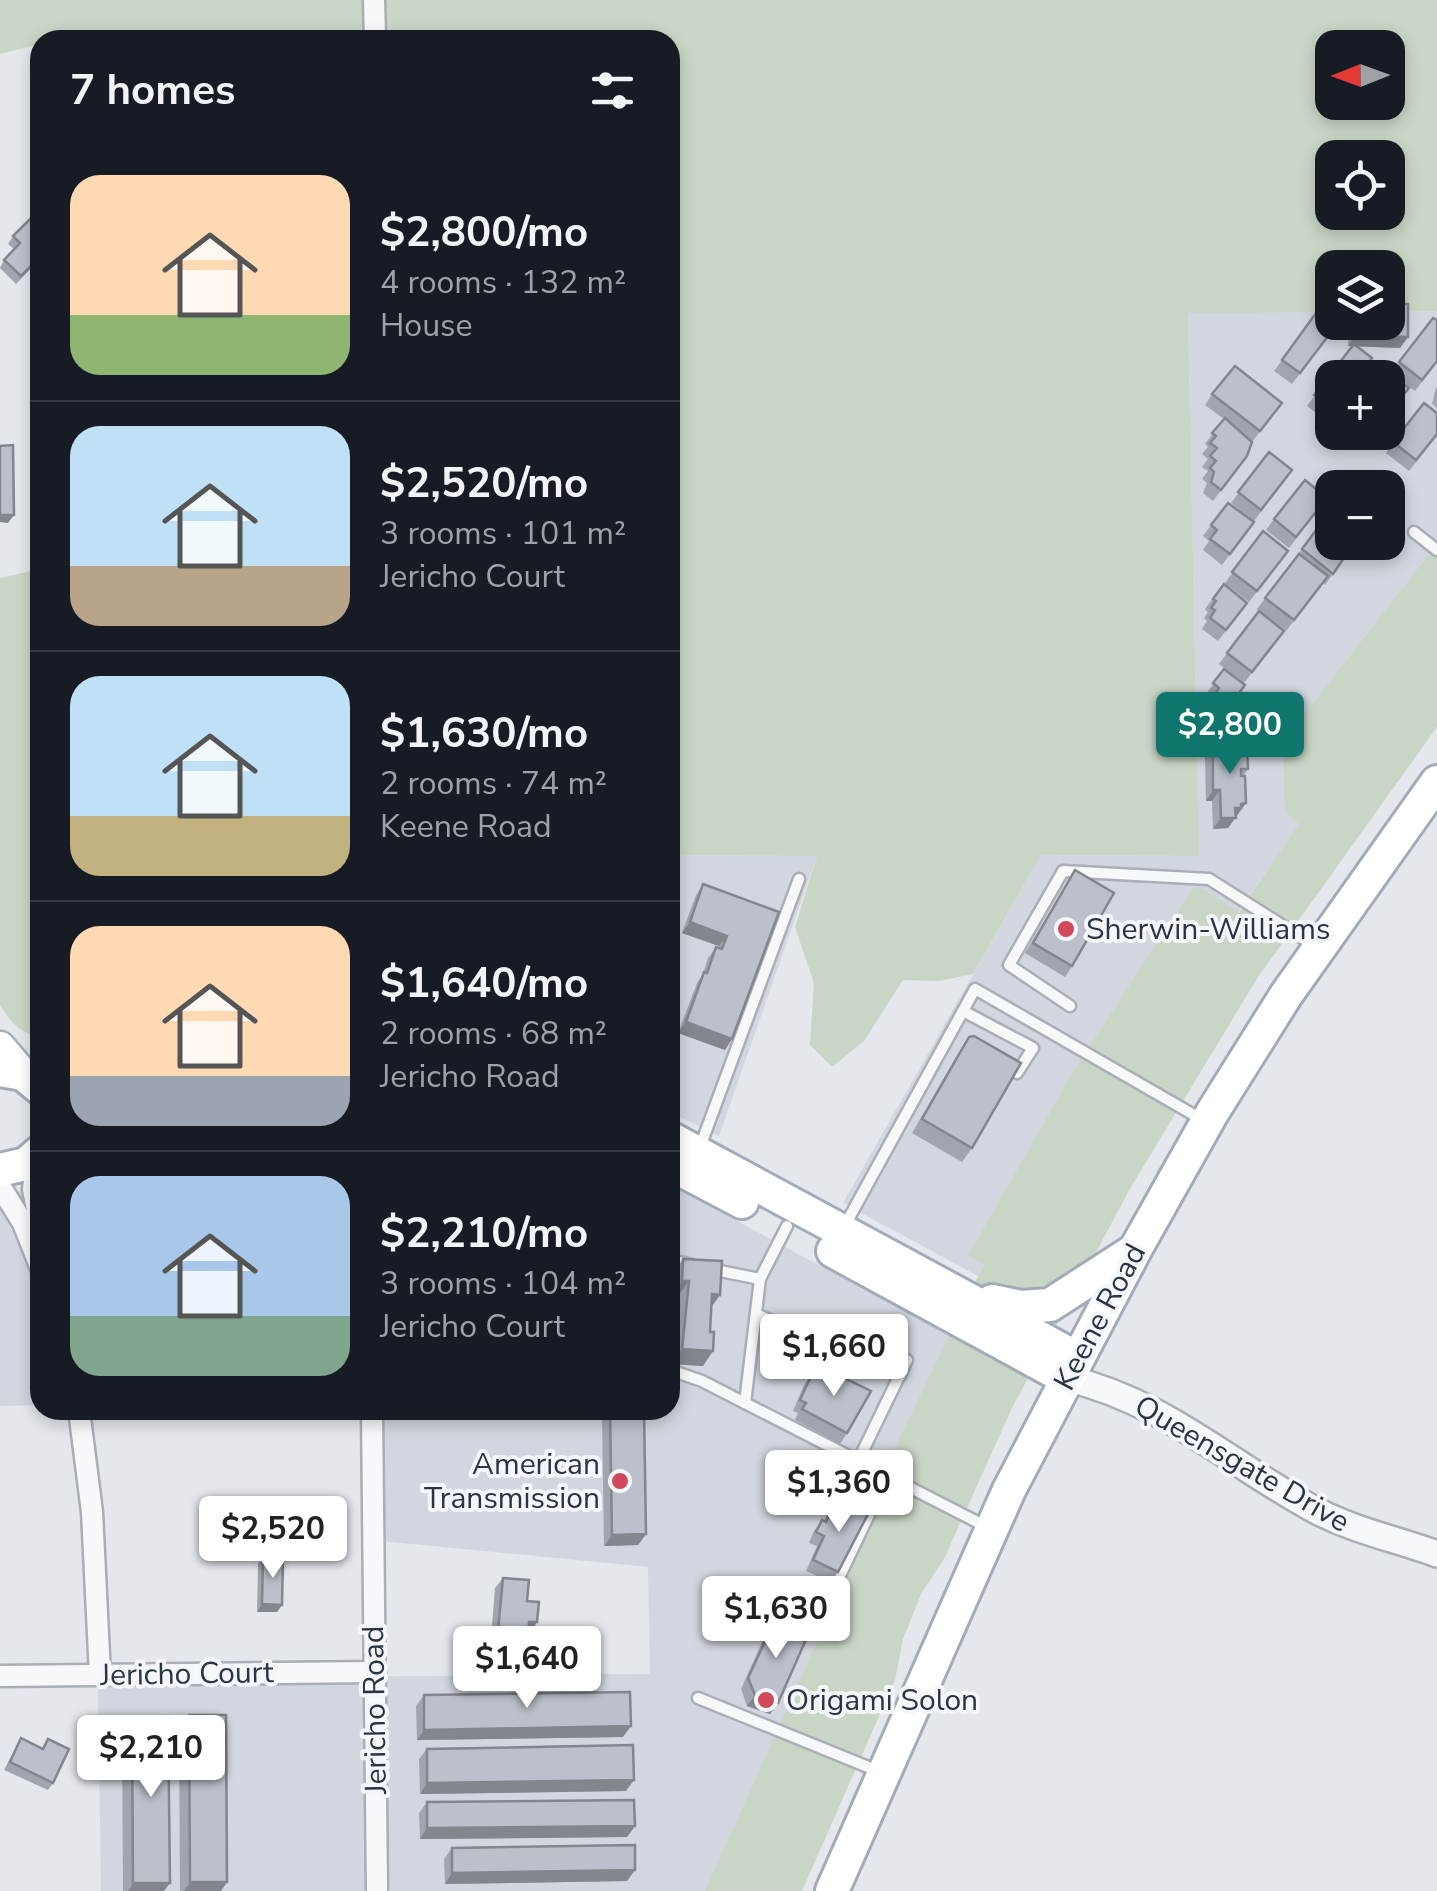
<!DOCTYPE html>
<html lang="en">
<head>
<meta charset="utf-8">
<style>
	body { margin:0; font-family:"Nunito Sans",sans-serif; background:#242831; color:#f1f3f6; height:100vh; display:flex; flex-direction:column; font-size:38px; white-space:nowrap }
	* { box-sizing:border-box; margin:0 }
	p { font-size:32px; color:#9ea1a6 }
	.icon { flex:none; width:55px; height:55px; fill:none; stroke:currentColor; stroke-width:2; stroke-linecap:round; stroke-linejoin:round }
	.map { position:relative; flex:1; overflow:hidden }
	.drawer { position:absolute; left:30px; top:30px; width:650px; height:1390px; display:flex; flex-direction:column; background:#171b24; border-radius:30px; box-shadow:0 5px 15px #0003 }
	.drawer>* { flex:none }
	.needle { width:65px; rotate:269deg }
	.fabs { position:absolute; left:1315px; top:30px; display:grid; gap:20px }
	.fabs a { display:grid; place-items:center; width:90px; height:90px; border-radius:20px; background:#171b24; box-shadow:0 5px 15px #0003; font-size:50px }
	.price { position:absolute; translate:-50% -85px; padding:0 22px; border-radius:10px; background:#fff; color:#222; font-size:32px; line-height:65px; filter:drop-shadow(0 2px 5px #0008) }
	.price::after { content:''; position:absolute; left:50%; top:60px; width:30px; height:22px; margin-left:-15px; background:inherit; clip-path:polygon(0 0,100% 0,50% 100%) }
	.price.on { background:#0f766e; color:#fff }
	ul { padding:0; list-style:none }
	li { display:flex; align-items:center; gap:30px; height:250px; padding:0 40px }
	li+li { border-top:2px solid #363941 }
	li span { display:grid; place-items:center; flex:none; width:280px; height:200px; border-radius:30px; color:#555 }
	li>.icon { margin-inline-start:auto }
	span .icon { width:120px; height:120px; fill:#fffc; stroke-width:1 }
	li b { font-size:42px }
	h2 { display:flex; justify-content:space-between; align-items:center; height:120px; padding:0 40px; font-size:42px }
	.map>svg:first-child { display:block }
</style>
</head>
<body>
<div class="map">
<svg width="1437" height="1891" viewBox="0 0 1437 1891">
	<rect width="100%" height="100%" fill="#e4e7ec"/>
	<g fill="#d2d6de" fill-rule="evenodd">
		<path d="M1388,311h49v233l-152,268 15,12 -62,88 -35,-23 -124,174 -110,192 15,8 -6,13 -135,-73 198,-348 158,1 -11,-544h144v10h56zM1332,378h56v54h-56zM1332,488h56v54h-56z"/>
		<polygon points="670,855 817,856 719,1136 670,1112"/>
		<polygon points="40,1185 40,1405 0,1406 0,1197"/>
		<polygon points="670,1185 995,1360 759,1891 101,1891 98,1679 650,1674 648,1567 371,1540 369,1410 670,1410"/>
	</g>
	<g fill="#c9d6c5" fill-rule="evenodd">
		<path d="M0,0h1437v311h-49v-43h-56v44l-144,1 11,543 -158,-1 -68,119 -34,7 -36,-1 -39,61 -32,26 -22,-22 4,-62 -19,-56 22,-71 -147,-1v-815h-590v-7l-40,7v4l-40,10zM1332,48h56v54h-56zM1332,158h56v54h-56z"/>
		<polygon points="1437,544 1437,727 1258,977 1131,1187 1012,1408 944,1559 921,1594 903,1639 895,1680 802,1891 705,1891 896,1467 888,1462 984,1264 968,1256 1073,1072 1193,888 1203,889 1239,912 1299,824 1285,812 1283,742"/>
		<path d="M40,569v469c-20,-6 -31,-16 -40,-34v-426z"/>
	</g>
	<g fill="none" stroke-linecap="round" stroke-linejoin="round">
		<defs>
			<g id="service">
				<polyline points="1414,532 1437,550"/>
				<polyline points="1070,1006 1009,965 1063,871 1209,879 1315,946"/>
				<polyline points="963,1011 1033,1048 1017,1073 1008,1068"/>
				<polyline points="700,1147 799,879"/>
				<polyline points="844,1227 975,989 1201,1119"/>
				<polyline points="670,1260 693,1265"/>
				<polyline points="710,1269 760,1279"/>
				<polyline points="756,1314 850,1355"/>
				<polyline points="874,1365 900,1376"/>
				<polyline points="670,1370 702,1381 985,1526"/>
				<polyline points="745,1403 760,1279 787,1226"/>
				<polyline points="772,1460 866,1502 885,1475"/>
				<polyline points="858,1461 907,1360"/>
				<polyline points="748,1587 810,1612 824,1609 864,1525 869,1515 866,1502"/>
				<polyline points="698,1698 878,1771"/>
			</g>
			<g id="minor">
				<polyline points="374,0 375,40"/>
				<polyline points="37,1156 33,1189 40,1225"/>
				<polyline points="0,1186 23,1223 40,1266"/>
				<polyline points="79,1410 92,1512 100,1675"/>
				<polyline points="372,1410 377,1891"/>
				<polyline points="0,1676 375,1672"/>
			</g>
			<path id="tertiary" d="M1066,1378c100,24 162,85 249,132 40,21 81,29 122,44"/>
			<polyline id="secondary" points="0,1047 23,1074"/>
			<g id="primary">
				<polyline points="0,1070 23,1074 40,1088"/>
				<polyline points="670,1138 1077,1358"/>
				<polyline points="670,1164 742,1202"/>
				<polyline points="0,1170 26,1164 40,1152"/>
				<polyline points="833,1251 1066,1378"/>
				<polyline points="992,1301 1021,1307 1050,1305 1132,1252"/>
				<polyline points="832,1891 1009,1490 1135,1250 1212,1113 1286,995 1437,782"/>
			</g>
		</defs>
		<use href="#service" stroke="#a9aeb7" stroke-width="15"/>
		<use href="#minor" stroke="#a9aeb7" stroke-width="25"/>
		<use href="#tertiary" stroke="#a9aeb7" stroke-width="30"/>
		<use href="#secondary" stroke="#a9aeb7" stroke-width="35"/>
		<use href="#primary" stroke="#a3abb8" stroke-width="38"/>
		<use href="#service" stroke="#f7f8fa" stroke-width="10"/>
		<use href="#minor" stroke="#f7f8fa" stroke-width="20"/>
		<use href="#tertiary" stroke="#f7f8fa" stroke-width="25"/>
		<use href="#secondary" stroke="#fff" stroke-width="30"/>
		<use href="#primary" stroke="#fff" stroke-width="32"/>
	</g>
	<g fill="#a1a5ae">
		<polygon points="13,236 40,259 16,284 0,268 4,260 14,249 8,244"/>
		<polygon points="1316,313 1335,327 1292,384 1274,371"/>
		<polygon points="1433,318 1437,362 1415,391 1392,373"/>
		<polygon points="1342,322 1388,322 1408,337 1400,348 1357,346 1368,364 1371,372 1367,378 1332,378 1332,410 1325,420 1307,406 1352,346 1348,346 1348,328 1342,328"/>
		<polygon points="1436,388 1437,388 1437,408 1432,404"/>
		<polygon points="1212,394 1274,414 1252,442 1247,456 1213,501 1203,493 1207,483 1202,479 1208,471 1202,467 1208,459 1202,454 1208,447 1205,444 1224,419 1205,405"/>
		<polygon points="1437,413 1437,436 1409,471 1386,453 1393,442"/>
		<polygon points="1269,452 1292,470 1254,521 1231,503"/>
		<polygon points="1327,498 1289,548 1266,530 1274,519"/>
		<polygon points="1228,503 1254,522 1222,565 1203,550 1209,541 1203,536"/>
		<polygon points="1332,509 1356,542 1325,585 1323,583 1286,631 1257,609"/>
		<polygon points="1263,531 1288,551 1249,602 1225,583"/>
		<polygon points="1224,584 1247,603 1218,641 1202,629 1207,621 1204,618 1208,612 1205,609"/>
		<polygon points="1259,611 1284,631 1244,683 1219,664"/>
		<polygon points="1224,669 1245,685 1215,726 1204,718 1209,710 1205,707 1211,698 1206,694"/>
		<polygon points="1213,745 1241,749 1248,769 1243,776 1246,803 1228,828 1213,829 1212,801 1206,801 1205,756"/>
		<polygon points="1075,870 1072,966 1065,977 1025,953"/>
		<polygon points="703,884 779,912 732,1039 725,1050 678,1033 697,983 703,974 708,958 716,947 719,948 719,946 682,933 696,895"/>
		<polygon points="969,1037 972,1148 962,1162 912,1133 959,1052"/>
		<polygon points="683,1259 712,1307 703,1366 672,1364 678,1296 672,1295 673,1273"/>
		<polygon points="812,1374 847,1433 840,1444 795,1420 798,1413 793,1411 804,1385"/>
		<polygon points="607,1410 644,1410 646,1534 638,1545 604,1546 602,1416"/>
		<polygon points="836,1499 838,1572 831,1582 806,1571 817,1546 809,1543 814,1531 822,1520 824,1521"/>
		<polygon points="263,1557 282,1605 277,1612 257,1612 258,1564"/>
		<polygon points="503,1578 527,1601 537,1622 528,1633 527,1644 520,1655 490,1652 495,1588"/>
		<polygon points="775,1620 778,1703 770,1714 747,1706 741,1689 767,1631"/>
		<polygon points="424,1695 623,1737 417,1740 416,1706"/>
		<polygon points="189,1715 227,1882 221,1891 180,1891 179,1730"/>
		<polygon points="132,1717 164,1891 123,1891 122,1731"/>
		<polygon points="21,1738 42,1748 48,1739 53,1783 48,1790 4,1770"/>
		<polygon points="427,1749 626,1791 420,1794 419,1759"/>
		<polygon points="427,1802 635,1826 627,1837 420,1839 419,1813"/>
		<polygon points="452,1848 627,1881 445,1884 444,1859"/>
	</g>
	<g fill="#83868d">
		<polygon points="1346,322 1352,322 1348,328 1342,328"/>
		<polygon points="1356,335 1408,337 1400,348 1348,346"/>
		<polygon points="0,515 14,515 8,523 0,522"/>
		<polygon points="1213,790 1220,790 1212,801 1206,801"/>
		<polygon points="1246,803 1228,828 1213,829 1221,818 1241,804"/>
		<polygon points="690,922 727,936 719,946 682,933"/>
		<polygon points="686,1022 732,1039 725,1050 678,1033"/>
		<polygon points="682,1281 689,1281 678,1296 672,1295"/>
		<polygon points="712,1294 720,1295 710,1309"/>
		<polygon points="682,1349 713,1351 703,1366 672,1364"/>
		<polygon points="646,1534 638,1545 604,1546 612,1535"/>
		<polygon points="262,1604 282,1605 277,1612 257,1612"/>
		<polygon points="529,1622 537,1622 530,1633 522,1632"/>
		<polygon points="497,1641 527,1644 520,1655 490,1652"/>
		<polygon points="755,1695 778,1703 770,1714 747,1706"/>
		<polygon points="631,1726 623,1737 417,1740 424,1730"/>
		<polygon points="634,1780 626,1791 420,1794 427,1783"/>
		<polygon points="635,1826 627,1837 420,1839 427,1828"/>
		<polygon points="635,1870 627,1881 445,1884 452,1873"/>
		<polygon points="190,1882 227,1882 221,1891 184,1891"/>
		<polygon points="133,1883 170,1883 164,1891 128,1891"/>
	</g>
	<g fill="#bbc0ca" stroke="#83868d" stroke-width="2.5">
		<polygon points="30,219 40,229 40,257 21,276 4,260 20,243 13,236"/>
		<polygon points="1388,304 1408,304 1408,337 1356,335 1356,322 1388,322"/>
		<polygon points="1316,313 1335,327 1300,373 1282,360"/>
		<polygon points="1433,318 1437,320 1437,361 1422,380 1399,362"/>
		<polygon points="1354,344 1372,358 1368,364 1371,372 1367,377 1332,378 1332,409 1314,395"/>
		<polygon points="1235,366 1282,403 1260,431 1212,394"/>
		<polygon points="1393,376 1409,388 1398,401 1402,405 1390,421 1388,419 1388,383"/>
		<polygon points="1424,403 1437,413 1437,434 1416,460 1393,442"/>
		<polygon points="1225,418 1252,442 1247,456 1221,490 1211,482 1214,472 1210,468 1216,461 1210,456 1217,448 1210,443 1216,436 1212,433"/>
		<polygon points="13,445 14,515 0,515 0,446"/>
		<polygon points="1269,452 1292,470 1261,510 1238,492"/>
		<polygon points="1305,480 1327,498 1296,537 1274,519"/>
		<polygon points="1228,503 1254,522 1230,554 1210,539 1217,530 1211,525"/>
		<polygon points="1332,509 1332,542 1355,542 1333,574 1302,549"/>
		<polygon points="1263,531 1288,551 1257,591 1232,572"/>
		<polygon points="1299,554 1328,576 1294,620 1265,598"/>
		<polygon points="1224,584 1247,603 1226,630 1210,618 1215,610 1211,608 1216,601 1213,599"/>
		<polygon points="1259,611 1284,631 1252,672 1227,653"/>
		<polygon points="1224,669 1245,685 1223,715 1212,707 1217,700 1213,697 1219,688 1213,683"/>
		<polygon points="1241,744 1241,749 1247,749 1248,769 1241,769 1241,776 1245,776 1246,803 1241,804 1241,808 1235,808 1236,818 1221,818 1220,790 1213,790 1213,745"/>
		<polygon points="1075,870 1114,893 1072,966 1033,943"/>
		<polygon points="703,884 779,912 732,1039 686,1022 704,972 707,973 716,947 722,949 727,936 690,922"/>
		<polygon points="974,1036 1021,1063 972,1148 922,1119 969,1037"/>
		<polygon points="683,1259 722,1261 720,1295 712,1294 710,1332 714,1332 713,1351 682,1349 689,1281 682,1281"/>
		<polygon points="826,1369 871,1391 847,1433 802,1409 806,1403 800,1400 812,1374"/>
		<polygon points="610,1410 644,1410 646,1534 612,1535"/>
		<polygon points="836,1499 868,1514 838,1572 813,1560 824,1536 816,1532 822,1520 826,1522"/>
		<polygon points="263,1557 283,1557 282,1605 262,1604"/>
		<polygon points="503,1578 529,1580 527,1601 539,1602 537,1622 529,1622 527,1644 497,1641"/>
		<polygon points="775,1620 808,1635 778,1703 755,1695 748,1678"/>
		<polygon points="630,1692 631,1726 424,1730 424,1695"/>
		<polygon points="189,1715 226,1715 227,1882 190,1882"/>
		<polygon points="168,1716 170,1883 133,1883 132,1717"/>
		<polygon points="21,1738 43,1749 48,1739 69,1749 53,1783 10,1762"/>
		<polygon points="633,1745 634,1780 427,1783 427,1749"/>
		<polygon points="634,1800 635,1826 427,1828 427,1802"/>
		<polygon points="635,1845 635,1870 452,1873 452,1848"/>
	</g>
	<g fill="#d1495b" stroke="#f4f6f9" stroke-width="4">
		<circle cx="1066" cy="929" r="10"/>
		<circle cx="620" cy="1481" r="10"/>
		<circle cx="766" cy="1700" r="10"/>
	</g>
	<g text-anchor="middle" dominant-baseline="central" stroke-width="8" stroke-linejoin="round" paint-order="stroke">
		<g font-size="30" fill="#2b3445" stroke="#f4f6f9" text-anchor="start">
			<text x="1086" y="929">Sherwin-Williams</text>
			<text x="600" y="1464" text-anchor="end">American<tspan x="600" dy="34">Transmission</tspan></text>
			<text x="786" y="1700">Origami Solon</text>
		</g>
		<g font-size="30" fill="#2b3445" stroke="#f4f6f9">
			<text transform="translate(1100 1317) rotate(-62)">Keene Road</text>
			<text transform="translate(1242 1464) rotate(30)">Queensgate Drive</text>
			<text transform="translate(187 1674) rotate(-1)">Jericho Court</text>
			<text transform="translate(375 1710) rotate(-91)">Jericho Road</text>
		</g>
	</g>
</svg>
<div class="fabs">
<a><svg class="needle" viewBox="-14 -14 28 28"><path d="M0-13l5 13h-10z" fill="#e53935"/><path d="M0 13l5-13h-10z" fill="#9ea1a6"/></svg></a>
<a><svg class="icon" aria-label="locate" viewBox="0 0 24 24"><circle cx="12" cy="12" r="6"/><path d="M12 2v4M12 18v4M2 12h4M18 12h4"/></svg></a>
<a><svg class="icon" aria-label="layers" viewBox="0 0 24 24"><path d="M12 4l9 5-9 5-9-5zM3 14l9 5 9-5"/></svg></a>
<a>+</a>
<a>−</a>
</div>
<b class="price on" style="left:1230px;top:777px">$2,800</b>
<b class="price" style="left:834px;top:1399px">$1,660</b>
<b class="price" style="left:839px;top:1535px">$1,360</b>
<b class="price" style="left:273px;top:1581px">$2,520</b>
<b class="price" style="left:776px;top:1661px">$1,630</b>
<b class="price" style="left:527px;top:1711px">$1,640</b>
<b class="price" style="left:151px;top:1800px">$2,210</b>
<section class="drawer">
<h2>7 homes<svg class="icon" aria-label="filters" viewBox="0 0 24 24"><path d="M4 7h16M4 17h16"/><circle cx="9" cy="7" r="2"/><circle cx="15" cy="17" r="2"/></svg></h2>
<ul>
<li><span style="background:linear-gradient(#ffd9b3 70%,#8fb573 0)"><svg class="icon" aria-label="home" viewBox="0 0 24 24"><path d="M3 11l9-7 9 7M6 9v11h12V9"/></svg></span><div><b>$2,800/mo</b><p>4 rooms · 132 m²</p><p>House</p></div></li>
<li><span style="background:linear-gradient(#bfe0f5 70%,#b9a48a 0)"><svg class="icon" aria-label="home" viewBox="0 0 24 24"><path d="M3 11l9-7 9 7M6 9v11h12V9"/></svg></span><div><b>$2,520/mo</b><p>3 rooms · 101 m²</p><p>Jericho Court</p></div></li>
<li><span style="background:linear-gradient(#bfe0f5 70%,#c2b280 0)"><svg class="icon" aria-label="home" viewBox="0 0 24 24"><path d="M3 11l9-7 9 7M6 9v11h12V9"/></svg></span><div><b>$1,630/mo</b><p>2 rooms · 74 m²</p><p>Keene Road</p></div></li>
<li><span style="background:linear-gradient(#ffd9b3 75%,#9aa5b1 0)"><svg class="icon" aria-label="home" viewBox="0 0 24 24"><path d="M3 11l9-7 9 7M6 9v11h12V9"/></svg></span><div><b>$1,640/mo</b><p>2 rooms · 68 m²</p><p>Jericho Road</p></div></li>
<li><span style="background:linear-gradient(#a9c7e8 70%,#7fa58c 0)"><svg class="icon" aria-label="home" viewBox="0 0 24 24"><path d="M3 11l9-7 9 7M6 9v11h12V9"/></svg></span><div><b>$2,210/mo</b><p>3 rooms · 104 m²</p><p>Jericho Court</p></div></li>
</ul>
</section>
</div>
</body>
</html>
